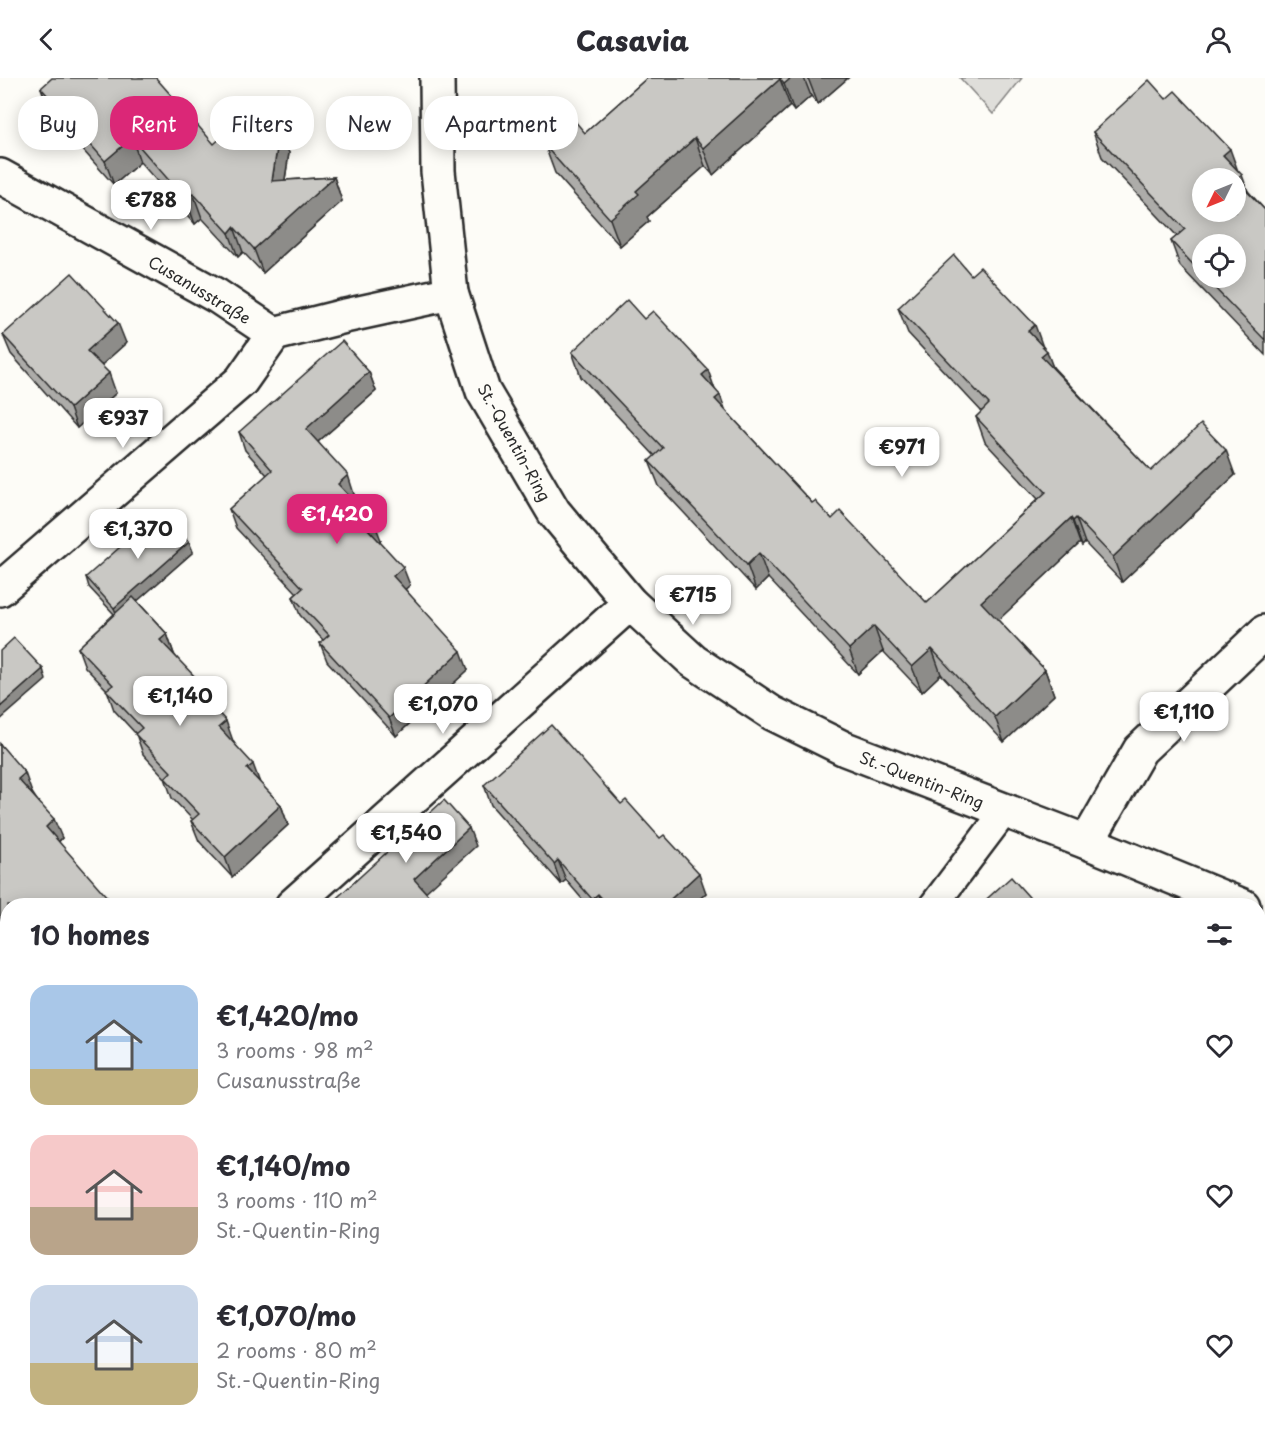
<!DOCTYPE html>
<html lang="en">
<head>
<meta charset="utf-8">
<style>
	body { margin:0; font-family:"Playpen Sans",sans-serif; background:#f7f7f7; color:#2b2b33; height:100vh; display:flex; flex-direction:column; font-size:22px; white-space:nowrap }
	* { box-sizing:border-box; margin:0 }
	p { font-size:20px; color:#7c7c81 }
	.icon { flex:none; width:33px; height:33px; fill:none; stroke:currentColor; stroke-width:2; stroke-linecap:round; stroke-linejoin:round }
	.map { position:relative; flex:1; overflow:hidden }
	.drawer { position:absolute; left:0px; top:820px; width:1266px; height:536px; display:flex; flex-direction:column; background:#fff; border-radius:24px 24px 0 0; box-shadow:0 3px 15px #0003 }
	.drawer>* { flex:none }
	.top-card { position:absolute; left:18px; top:18px; width:600px; height:54px; display:flex; gap:12px }
	.needle { width:39px; rotate:227deg }
	.tools { position:absolute; left:1192px; top:90px; display:grid; gap:12px }
	.tools a { display:grid; place-items:center; width:54px; height:54px; border-radius:50%; background:#fff; box-shadow:0 3px 15px #0003; font-size:30px }
	.price { position:absolute; translate:-50% -51px; padding:0 14px; border-radius:12px; background:#fff; color:#222; font-size:20px; line-height:39px; filter:drop-shadow(0 2px 3px #0008) }
	.price::after { content:''; position:absolute; left:50%; top:36px; width:18px; height:14px; margin-left:-9px; background:inherit; clip-path:polygon(0 0,100% 0,50% 100%) }
	.price.on { background:#db2777; color:#fff }
	ul { padding:0; list-style:none }
	li { display:flex; align-items:center; gap:18px; height:150px; padding:0 30px }
	li span { display:grid; place-items:center; flex:none; width:168px; height:120px; border-radius:18px; color:#555 }
	li>.icon { margin-inline-start:auto }
	span .icon { width:72px; height:72px; fill:#fffc; stroke-width:1 }
	li b { font-size:26px }
	h2 { display:flex; justify-content:space-between; align-items:center; height:72px; padding:0 30px; font-size:26px }
	.pill { padding:0 21px; border-radius:24px; background:#fff; box-shadow:0 3px 15px #0003; font-size:21px; line-height:54px }
	.pill.on { background:#db2777; color:#fff }
	header { display:flex; justify-content:space-between; align-items:center; height:78px; padding:0 30px; background:#fff; font-size:27px; font-weight:800 }
	.map>svg:first-child { display:block }
</style>
</head>
<body>
<header><svg class="icon" aria-label="back" viewBox="0 0 24 24"><path d="M15 5l-7 7 7 7"/></svg>Casavia<svg class="icon" aria-label="person" viewBox="0 0 24 24"><circle cx="12" cy="8" r="4"/><path d="M4 21q1-7 8-7t8 7"/></svg></header>
<div class="map">
<svg width="1265" height="1355" viewBox="0 0 1265 1355">
	<rect width="100%" height="100%" fill="#fdfcf7"/>
	<filter id="ink" filterUnits="userSpaceOnUse"><feTurbulence type="fractalNoise" baseFrequency=".0167" numOctaves="2"/><feDisplacementMap in="SourceGraphic" scale="12" xChannelSelector="R" yChannelSelector="G"/><feConvolveMatrix kernelMatrix="1 2 1 2 8 2 1 2 1" color-interpolation-filters="sRGB"/></filter>
	<g filter="url(#ink)">
		<g fill="#dfdeda" stroke="#858482" stroke-width="1.5">
			<polygon points="960,0 1022,0 993,36"/>
			<polygon points="7,1318 8,1348 857,1348 866,1355 0,1355 0,1322"/>
		</g>
		<g fill="none" stroke-linecap="round" stroke-linejoin="round">
			<defs>
				<g id="service">
					<polyline points="933,828 1004,734"/>
					<polyline points="954,1348 964,1355"/>
				</g>
				<g id="minor">
					<polyline points="437,0 438,93 451,215 483,313 554,434 630,525 693,583 772,635 845,671 1087,764 1243,828"/>
					<polyline points="0,98 217,218 274,256"/>
					<polyline points="0,511 241,303 274,256 345,238 451,215"/>
					<polyline points="1087,764 1140,672 1265,554"/>
					<polyline points="292,828 630,525"/>
					<polyline points="0,1027 8,1020"/>
				</g>
			</defs>
			<use href="#service" stroke="#2b2b2b" stroke-width="32"/>
			<use href="#minor" stroke="#2b2b2b" stroke-width="38"/>
			<use href="#service" stroke="#fdfcf7" stroke-width="27"/>
			<use href="#minor" stroke="#fdfcf7" stroke-width="33"/>
		</g>
		<g fill="#adaca9" stroke="#2b2b2b" stroke-width="1.5" fill-rule="evenodd">
			<polygon points="647,0 848,0 818,26 811,18 794,33 790,28 713,97 705,88 647,139 649,143 620,168 555,95 545,68 585,55"/>
			<polygon points="41,10 214,66 289,75 285,102 334,99 342,123 263,195 243,174 238,179 202,140 195,146 140,84 114,107 50,35"/>
			<path d="M1166,21l72,72 10,20 17,19v145l-85,-89 -9,-25 6,-5 -75,-79 -9,-25zM1203,166l33,34h-33z"/>
			<polygon points="971,197 1043,269 1053,289 1151,393 1235,397 1122,504 1085,465 1082,468 1080,465 998,542 1045,592 1054,617 1004,664 941,596 922,614 883,573 858,596 768,500 756,512 659,408 649,383 655,378 581,299 572,274 644,241 715,312 726,333 812,425 832,441 927,525 1038,421 985,364 976,339 982,334 908,255 898,230"/>
			<polygon points="3,257 126,265 101,287 116,315 77,350 11,276"/>
			<polygon points="369,294 376,313 318,364 354,416 351,419 381,462 379,463 410,507 405,511 468,592 396,658 327,583 320,565 323,562 300,537 293,519 297,515 236,450 229,431 267,397 245,372 239,354"/>
			<polygon points="189,464 193,474 137,523 167,556 174,576 233,663 260,705 281,727 288,747 232,799 199,763 191,743 193,742 172,720 165,700 143,676 136,656 114,632 107,612 85,589 78,570 114,536 89,509 86,499"/>
			<polygon points="0,666 62,760 8,828 8,859 0,851"/>
			<polygon points="484,707 621,726 706,815 692,828 588,828 566,802 561,806 491,727"/>
			<polygon points="8,1033 8,1121 0,1128 0,1040"/>
			<polygon points="986,1348 1023,1348 1016,1355 992,1355"/>
			<polygon points="1128,1348 1258,1348 1265,1355 1131,1355"/>
		</g>
		<g fill="#8d8c89" stroke="#2b2b2b" stroke-width="1.5">
			<polygon points="791,0 804,0 811,18 794,33 784,6"/>
			<polygon points="808,0 848,0 818,26"/>
			<polygon points="780,1 790,28 713,97 703,70"/>
			<polygon points="280,51 289,75 281,127 272,103"/>
			<polygon points="132,60 140,84 114,107 105,83"/>
			<polygon points="695,60 705,88 647,139 649,143 620,168 610,141 636,113"/>
			<polygon points="1230,71 1239,96 1223,77"/>
			<polygon points="1242,97 1251,122 1236,102"/>
			<polygon points="334,99 342,123 263,195 254,171"/>
			<polygon points="193,115 202,140 195,146 186,122"/>
			<polygon points="234,149 243,174 238,179 229,155"/>
			<polygon points="118,245 126,265 95,293 87,273"/>
			<polygon points="1035,247 1044,272 1028,253"/>
			<polygon points="1047,273 1056,298 1041,278"/>
			<polygon points="708,292 717,317 702,297"/>
			<polygon points="369,294 376,313 312,369 306,351"/>
			<polygon points="109,295 116,315 77,350 70,330"/>
			<polygon points="720,317 729,342 715,321"/>
			<polygon points="1226,372 1235,397 1122,504 1113,479"/>
			<polygon points="348,397 354,416 345,424 338,406"/>
			<polygon points="1071,440 1080,465 991,549 981,524"/>
			<polygon points="1076,440 1085,465 1082,468 1073,443"/>
			<polygon points="374,444 381,462 374,468 367,450"/>
			<polygon points="189,464 193,474 118,540 114,530"/>
			<polygon points="759,475 768,500 756,512 747,487"/>
			<polygon points="403,489 410,507 400,516 393,498"/>
			<polygon points="874,548 883,573 858,596 849,571"/>
			<polygon points="167,556 174,576 168,582 160,562"/>
			<polygon points="932,571 941,596 922,614 912,589"/>
			<polygon points="461,573 468,592 396,658 389,640"/>
			<polygon points="43,591 46,602 0,642 0,629"/>
			<polygon points="1045,592 1054,617 1004,664 995,639"/>
			<polygon points="196,600 203,620 190,605"/>
			<polygon points="226,643 233,663 226,669 219,649"/>
			<polygon points="253,686 260,705 247,691"/>
			<polygon points="25,695 32,715 26,721 18,701"/>
			<polygon points="281,727 288,747 232,799 225,779"/>
			<polygon points="54,741 62,760 53,769 46,749"/>
			<polygon points="469,750 476,768 420,819 414,801"/>
			<polygon points="558,782 566,802 561,806 554,786"/>
			<polygon points="699,795 706,815 692,828 663,828"/>
			<polygon points="598,816 602,828 595,828 592,821"/>
			<polygon points="1265,1070 1265,1126 1258,1132 1258,1076"/>
			<polygon points="0,1096 8,1116 8,1121 0,1128"/>
			<polygon points="996,1348 1023,1348 1016,1355 998,1355"/>
		</g>
		<g fill="#c9c8c4" stroke="#2b2b2b" stroke-width="1.5" fill-rule="evenodd">
			<polygon points="52,0 156,0 214,66 258,26 280,51 272,103 334,99 254,171 234,149 229,155 193,115 186,122 132,60 105,83 41,10"/>
			<polygon points="647,0 791,0 784,6 780,1 703,70 695,60 636,113 639,116 610,141 545,68 574,42 585,55"/>
			<path d="M1149,2l17,19 9,-8 55,58 -7,6 19,20 -6,5 29,30v130l-60,-62h31v-34h-33v31l-32,-34 14,-12 -92,-97zM1203,100h33v34h-33z"/>
			<polygon points="954,177 971,197 980,189 1035,247 1028,253 1047,273 1041,278 1151,393 1201,346 1226,372 1113,479 1076,440 1073,443 1071,440 981,524 1045,592 995,639 932,571 912,589 874,548 849,571 759,475 747,487 649,383 663,370 572,274 627,222 644,241 653,233 708,292 702,297 720,317 715,321 812,425 815,423 832,441 840,433 927,525 1046,414 976,339 989,326 898,230"/>
			<polygon points="72,195 118,245 87,273 109,295 70,330 3,257"/>
			<polygon points="342,263 369,294 306,351 348,397 338,406 374,444 367,450 403,489 393,498 461,573 389,640 320,565 329,557 293,519 303,510 229,431 272,392 239,354"/>
			<polygon points="161,433 189,464 114,530 86,499"/>
			<polygon points="133,519 167,556 160,562 196,600 190,605 226,643 219,649 253,686 247,691 281,727 225,779 191,743 199,736 165,700 171,694 135,656 142,650 106,612 113,607 78,570"/>
			<polygon points="14,560 43,591 0,629 0,573"/>
			<polygon points="551,647 621,726 626,722 660,760 664,757 699,795 663,828 609,828 598,816 592,821 558,782 554,786 484,707"/>
			<polygon points="0,666 25,695 18,701 54,741 46,749 115,828 8,828 8,847 0,839"/>
			<polygon points="444,722 469,750 414,801 438,828 328,828"/>
			<polygon points="1011,799 1037,828 979,828"/>
			<polygon points="1265,841 1265,1070 1258,1076 1258,850"/>
			<polygon points="8,1033 8,1101 0,1093 0,1040"/>
			<polygon points="1258,1148 1265,1155 1265,1355 1144,1355 1138,1348 1258,1348"/>
		</g>
	</g>
	<g text-anchor="middle" dominant-baseline="central" stroke-width="4.5" stroke-linejoin="round" paint-order="stroke">
		<g font-size="16" fill="#2b2b2b" stroke="#fdfcf7">
			<text transform="translate(200 211) rotate(31)">Cusanusstraße</text>
			<text transform="translate(515 364) rotate(61)">St.-Quentin-Ring</text>
			<text transform="translate(922 701) rotate(21)">St.-Quentin-Ring</text>
		</g>
	</g>
</svg>
<div class="tools">
<a><svg class="needle" viewBox="-14 -14 28 28"><path d="M0-13l5 13h-10z" fill="#e53935"/><path d="M0 13l5-13h-10z" fill="#7c7c81"/></svg></a>
<a><svg class="icon" aria-label="locate" viewBox="0 0 24 24"><circle cx="12" cy="12" r="6"/><path d="M12 2v4M12 18v4M2 12h4M18 12h4"/></svg></a>
</div>
<b class="price" style="left:151px;top:153px">€788</b>
<b class="price" style="left:123px;top:371px">€937</b>
<b class="price" style="left:902px;top:400px">€971</b>
<b class="price on" style="left:337px;top:467px">€1,420</b>
<b class="price" style="left:138px;top:482px">€1,370</b>
<b class="price" style="left:693px;top:548px">€715</b>
<b class="price" style="left:180px;top:649px">€1,140</b>
<b class="price" style="left:443px;top:657px">€1,070</b>
<b class="price" style="left:1184px;top:665px">€1,110</b>
<b class="price" style="left:406px;top:786px">€1,540</b>
<div class="top-card">
<a class="pill">Buy</a>
<a class="pill on">Rent</a>
<a class="pill">Filters</a>
<a class="pill">New</a>
<a class="pill">Apartment</a>
</div>
<section class="drawer">
<h2>10 homes<svg class="icon" aria-label="filters" viewBox="0 0 24 24"><path d="M4 7h16M4 17h16"/><circle cx="9" cy="7" r="2"/><circle cx="15" cy="17" r="2"/></svg></h2>
<ul>
<li><span style="background:linear-gradient(#a9c7e8 70%,#c2b280 0)"><svg class="icon" aria-label="home" viewBox="0 0 24 24"><path d="M3 11l9-7 9 7M6 9v11h12V9"/></svg></span><div><b>€1,420/mo</b><p>3 rooms · 98 m²</p><p>Cusanusstraße</p></div><svg class="icon" aria-label="heart" viewBox="0 0 24 24"><path d="M12 20l-8-8c-3-5 5-10 8-4 3-6 11-1 8 4z"/></svg></li>
<li><span style="background:linear-gradient(#f6c9c9 60%,#b9a48a 0)"><svg class="icon" aria-label="home" viewBox="0 0 24 24"><path d="M3 11l9-7 9 7M6 9v11h12V9"/></svg></span><div><b>€1,140/mo</b><p>3 rooms · 110 m²</p><p>St.-Quentin-Ring</p></div><svg class="icon" aria-label="heart" viewBox="0 0 24 24"><path d="M12 20l-8-8c-3-5 5-10 8-4 3-6 11-1 8 4z"/></svg></li>
<li><span style="background:linear-gradient(#c9d6e8 65%,#c2b280 0)"><svg class="icon" aria-label="home" viewBox="0 0 24 24"><path d="M3 11l9-7 9 7M6 9v11h12V9"/></svg></span><div><b>€1,070/mo</b><p>2 rooms · 80 m²</p><p>St.-Quentin-Ring</p></div><svg class="icon" aria-label="heart" viewBox="0 0 24 24"><path d="M12 20l-8-8c-3-5 5-10 8-4 3-6 11-1 8 4z"/></svg></li>
</ul>
</section>
</div>
</body>
</html>
